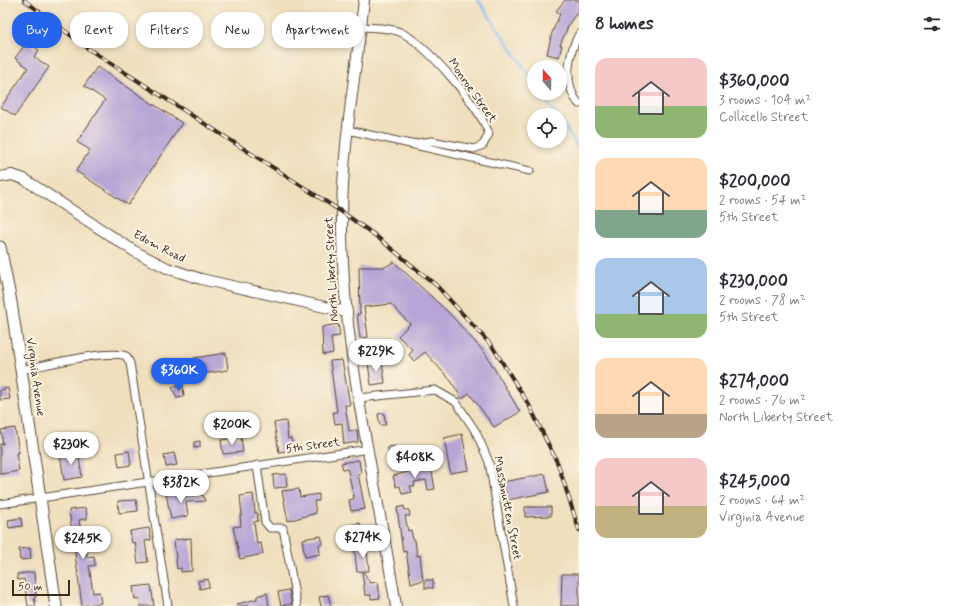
<!DOCTYPE html>
<html lang="en">
<head>
<meta charset="utf-8">
<style>
	body { margin:0; font-family:Mynerve,sans-serif; background:#f7f7f7; color:#2b2b33; height:100vh; display:flex; flex-direction:column; font-size:15px; white-space:nowrap }
	* { box-sizing:border-box; margin:0 }
	p { font-size:13px; color:#7c7c81 }
	.icon { flex:none; width:22px; height:22px; fill:none; stroke:currentColor; stroke-width:2; stroke-linecap:round; stroke-linejoin:round }
	.map { position:relative; flex:1; overflow:hidden }
	.side { display:flex; flex-direction:column; background:#fff; width:380px }
	.side>* { flex:none }
	.guide { position:absolute; left:12px; top:12px; width:380px; height:36px; display:flex; gap:8px }
	.needle { width:26px; rotate:340deg }
	.tools { position:absolute; left:527px; top:60px; display:grid; gap:8px }
	.tools a { display:grid; place-items:center; width:40px; height:40px; border-radius:50%; background:#fff; box-shadow:0 2px 6px #0003; font-size:20px }
	.scale { position:absolute; left:12px; bottom:10px; width:58px; box-sizing:border-box; padding-left:4px; border:2px solid #3b2a1e; border-top:0; font-size:11px; line-height:14px; white-space:nowrap; color:#3b2a1e; -webkit-text-stroke:3px #fcf5e5; paint-order:stroke }
	.price { position:absolute; translate:-50% -34px; padding:0 9px; border-radius:14px; background:#fff; color:#222; font-size:13px; line-height:26px; filter:drop-shadow(0 1px 2px #0008) }
	.price::after { content:''; position:absolute; left:50%; top:24px; width:12px; height:9px; margin-left:-6px; background:inherit; clip-path:polygon(0 0,100% 0,50% 100%) }
	.price.current { background:#2563eb; color:#fff }
	ul { padding:0; list-style:none }
	li { display:flex; align-items:center; gap:12px; height:100px; padding:0 16px }
	li span { display:grid; place-items:center; flex:none; width:112px; height:80px; border-radius:12px; color:#555 }
	li>.icon { margin-inline-start:auto }
	span .icon { width:48px; height:48px; fill:#fffc; stroke-width:1 }
	li b { font-size:17px }
	h2 { display:flex; justify-content:space-between; align-items:center; height:48px; padding:0 16px; font-size:17px }
	.pill { padding:0 14px; border-radius:16px; background:#fff; box-shadow:0 2px 6px #0003; font-size:14px; line-height:36px }
	.pill.current { background:#2563eb; color:#fff }
	main { display:flex; flex:1; min-height:0 }
	.map>svg:first-child { display:block }
</style>
</head>
<body>
<main>
<div class="map">
<svg width="579" height="606" viewBox="0 0 579 606">
	<rect width="100%" height="100%" fill="#fcf5e5"/>
	<filter id="ink" filterUnits="userSpaceOnUse"><feTurbulence type="fractalNoise" baseFrequency=".025" numOctaves="2"/><feDisplacementMap in="SourceGraphic" scale="8" xChannelSelector="R" yChannelSelector="G"/><feConvolveMatrix kernelMatrix="1 2 1 2 8 2 1 2 1" color-interpolation-filters="sRGB"/></filter>
	<filter id="wash" filterUnits="userSpaceOnUse"><feTurbulence type="fractalNoise" baseFrequency=".012" numOctaves="4" result="noise"/><feDisplacementMap in="SourceGraphic" scale="16" xChannelSelector="R" yChannelSelector="G"/><feGaussianBlur stdDeviation="0.9" result="paint"/><feColorMatrix in="noise" values="0 0 0 0 0 0 0 0 0 0 0 0 0 0 0 0 0 1.4 0 .05"/><feComposite in="paint" operator="in"/></filter>
	<g filter="url(#wash)">
		<rect width="100%" height="100%" fill="#efdfbd"/>
		<g fill="none" stroke-linecap="round" stroke-linejoin="round">
			<g stroke="#81bdf3" stroke-width="2.5">
				<polyline points="478,0 534,82"/>
				<polyline points="541,93 556,115"/>
				<polyline points="560,120 579,148"/>
			</g>
		</g>
		<g id="blocks">
			<g fill="#b6a5d6">
				<polygon points="565,0 579,0 579,10 570,22 560,45 562,45 559,57 547,54 552,33 560,14 556,11"/>
				<polygon points="27,42 39,50 34,57 49,67 15,116 1,107 28,68 15,58"/>
				<polygon points="97,67 182,123 128,205 76,171 90,150 77,142 105,100 84,86"/>
				<polygon points="394,262 448,312 485,353 520,412 494,427 469,393 462,399 451,381 425,352 414,361 409,355 413,350 398,336 410,324 391,304 364,307 368,337 360,338 357,314 360,314 359,267 385,267"/>
				<polygon points="338,324 340,336 331,337 333,353 323,355 322,327"/>
				<polygon points="226,353 228,370 196,375 194,358"/>
				<polygon points="342,360 350,405 345,405 349,431 357,430 358,442 344,444 342,423 335,424 333,412 337,412 330,361"/>
				<polygon points="382,361 385,383 371,385 368,363"/>
				<polygon points="183,386 184,397 177,398 172,387"/>
				<polygon points="8,388 10,399 0,400 0,390"/>
				<polygon points="384,413 386,425 380,425 378,414"/>
				<polygon points="286,421 288,439 291,438 293,450 279,452 274,423"/>
				<polygon points="15,428 19,453 16,453 19,471 0,474 0,444 3,444 1,430"/>
				<polygon points="462,434 469,470 450,473 444,438"/>
				<polygon points="241,437 243,452 223,454 221,440"/>
				<polygon points="200,441 200,447 194,448 194,442"/>
				<polygon points="395,446 396,458 389,458 388,447"/>
				<polygon points="78,451 82,477 64,480 60,454"/>
				<polygon points="129,451 131,465 119,467 117,453"/>
				<polygon points="174,453 177,465 166,467 164,455"/>
				<polygon points="359,460 361,473 358,474 365,509 351,511 349,500 354,499 349,475 347,469 343,469 341,463"/>
				<polygon points="431,466 435,489 428,490 426,480 414,482 415,486 410,486 412,492 402,494 400,486 396,487 393,476"/>
				<polygon points="286,474 287,487 274,488 273,475"/>
				<polygon points="545,474 549,492 507,500 503,482"/>
				<polygon points="299,489 300,497 319,494 319,501 314,501 316,513 288,521 282,491"/>
				<polygon points="184,492 185,495 203,495 205,501 186,502 188,516 171,519 166,494"/>
				<polygon points="253,494 255,513 257,512 258,521 254,522 257,544 261,543 263,554 240,559 233,527 241,526 240,515 242,515 240,496"/>
				<polygon points="136,500 138,511 119,513 118,501"/>
				<polygon points="404,506 405,510 409,510 410,516 405,516 408,531 411,530 413,540 415,540 417,556 420,555 423,581 411,583 406,551 403,552 397,508"/>
				<polygon points="525,507 551,507 551,516 525,517"/>
				<polygon points="86,508 87,519 79,520 82,541 85,540 87,557 94,556 95,565 89,566 93,593 99,592 101,603 82,606 69,510"/>
				<polygon points="21,518 22,526 9,528 8,520"/>
				<polygon points="360,523 364,541 366,540 370,550 367,550 369,571 363,571 370,583 378,582 380,598 371,599 371,595 365,595 362,571 357,572 353,535 349,536 346,526"/>
				<polygon points="149,528 151,540 145,541 148,562 138,563 135,542 132,543 130,531"/>
				<polygon points="321,536 323,544 319,545 320,554 305,557 302,539"/>
				<polygon points="191,538 192,571 181,572 181,568 177,569 174,540"/>
				<polygon points="30,548 31,559 20,560 19,549"/>
				<polygon points="34,572 36,597 34,598 36,606 28,606 24,579 18,580 17,574"/>
				<polygon points="562,574 579,574 579,606 561,606"/>
				<polygon points="208,579 209,587 200,589 198,581"/>
				<rect x="425" y="580" width="8" height="8"/>
				<polygon points="151,585 154,606 140,606 139,598 135,599 133,587"/>
				<polygon points="289,590 292,604 281,606 278,592"/>
				<polygon points="267,593 269,606 237,606 237,604 257,599 257,596"/>
				<polygon points="328,595 331,606 321,606 319,597"/>
			</g>
		</g>
	</g>
	<g filter="url(#ink)">
		<use href="#blocks" fill-opacity="0" stroke="#564536" stroke-width="1"/>
		<g fill="none" stroke-linecap="round" stroke-linejoin="round">
			<defs>
				<g id="street">
					<path d="M361,27c13,1 27,0 39,5 27,12 79,74 89,102l-6,11 -9,4 -42,-8 -22,3"/>
					<path d="M579,34c-11,20 -16,51 0,70"/>
					<polyline points="348,130 530,171"/>
					<path d="M20,370c23,-4 87,-21 106,-14l4,7 38,243"/>
					<polyline points="359,398 435,390 456,402 476,432 489,462 514,606"/>
					<polyline points="257,465 265,522 270,528 283,528 297,606"/>
					<polyline points="0,504 369,449"/>
				</g>
				<g id="secondary">
					<path d="M364,0c-8,73 -22,146 -22,220 -1,130 34,258 54,386"/>
					<polyline points="0,177 12,175 24,179 134,251 167,268 201,279 347,312"/>
				</g>
				<polyline id="primary" points="0,247 11,302 56,606"/>
			</defs>
			<use href="#street" stroke="#564536" stroke-width="9"/>
			<use href="#secondary" stroke="#564536" stroke-width="12"/>
			<use href="#primary" stroke="#564536" stroke-width="13"/>
			<use href="#street" stroke="#fff" stroke-width="7"/>
			<use href="#secondary" stroke="#fff" stroke-width="10"/>
			<use href="#primary" stroke="#fff" stroke-width="11"/>
			<defs>
				<polyline id="rail" points="24,0 90,50 342,212 376,236 437,286 492,346 529,405 558,464 579,530"/>
			</defs>
			<use href="#rail" stroke="#3b2a1e" stroke-width="4"/>
			<use href="#rail" stroke="#fcf5e5" stroke-width="2.5" stroke-dasharray="8" stroke-linecap="butt"/>
		</g>
	</g>
	<g text-anchor="middle" dominant-baseline="central" stroke-width="4" stroke-linejoin="round" paint-order="stroke">
		<g font-size="12" fill="#3b2a1e" stroke="#fcf5e5">
			<text transform="translate(472 91) rotate(55)">Monroe Street</text>
			<text transform="translate(159 247) rotate(27)">Edom Road</text>
			<text transform="translate(332 269) rotate(-93)">North Liberty Street</text>
			<text transform="translate(35 377) rotate(82)">Virginia Avenue</text>
			<text transform="translate(313 446) rotate(-8)">5th Street</text>
			<text transform="translate(507 508) rotate(79)">Massanutten Street</text>
		</g>
	</g>
</svg>
<div class="tools">
<a><svg class="needle" viewBox="-14 -14 28 28"><path d="M0-13l5 13h-10z" fill="#e53935"/><path d="M0 13l5-13h-10z" fill="#7c7c81"/></svg></a>
<a><svg class="icon" aria-label="locate" viewBox="0 0 24 24"><circle cx="12" cy="12" r="6"/><path d="M12 2v4M12 18v4M2 12h4M18 12h4"/></svg></a>
</div>
<div class="scale">50 m</div>
<b class="price" style="left:376px;top:373px">$229K</b>
<b class="price current" style="left:179px;top:392px">$360K</b>
<b class="price" style="left:232px;top:446px">$200K</b>
<b class="price" style="left:71px;top:466px">$230K</b>
<b class="price" style="left:415px;top:479px">$408K</b>
<b class="price" style="left:181px;top:504px">$382K</b>
<b class="price" style="left:363px;top:559px">$274K</b>
<b class="price" style="left:83px;top:560px">$245K</b>
<div class="guide">
<a class="pill current">Buy</a>
<a class="pill">Rent</a>
<a class="pill">Filters</a>
<a class="pill">New</a>
<a class="pill">Apartment</a>
</div>
</div>
<section class="side">
<h2>8 homes<svg class="icon" aria-label="filters" viewBox="0 0 24 24"><path d="M4 7h16M4 17h16"/><circle cx="9" cy="7" r="2"/><circle cx="15" cy="17" r="2"/></svg></h2>
<ul>
<li><span style="background:linear-gradient(#f6c9c9 60%,#8fb573 0)"><svg class="icon" aria-label="home" viewBox="0 0 24 24"><path d="M3 11l9-7 9 7M6 9v11h12V9"/></svg></span><div><b>$360,000</b><p>3 rooms · 104 m²</p><p>Collicello Street</p></div></li>
<li><span style="background:linear-gradient(#ffd9b3 65%,#7fa58c 0)"><svg class="icon" aria-label="home" viewBox="0 0 24 24"><path d="M3 11l9-7 9 7M6 9v11h12V9"/></svg></span><div><b>$200,000</b><p>2 rooms · 54 m²</p><p>5th Street</p></div></li>
<li><span style="background:linear-gradient(#a9c7e8 70%,#8fb573 0)"><svg class="icon" aria-label="home" viewBox="0 0 24 24"><path d="M3 11l9-7 9 7M6 9v11h12V9"/></svg></span><div><b>$230,000</b><p>2 rooms · 78 m²</p><p>5th Street</p></div></li>
<li><span style="background:linear-gradient(#ffd9b3 70%,#b9a48a 0)"><svg class="icon" aria-label="home" viewBox="0 0 24 24"><path d="M3 11l9-7 9 7M6 9v11h12V9"/></svg></span><div><b>$274,000</b><p>2 rooms · 76 m²</p><p>North Liberty Street</p></div></li>
<li><span style="background:linear-gradient(#f6c9c9 60%,#c2b280 0)"><svg class="icon" aria-label="home" viewBox="0 0 24 24"><path d="M3 11l9-7 9 7M6 9v11h12V9"/></svg></span><div><b>$245,000</b><p>2 rooms · 64 m²</p><p>Virginia Avenue</p></div></li>
</ul>
</section>
</main>
</body>
</html>
